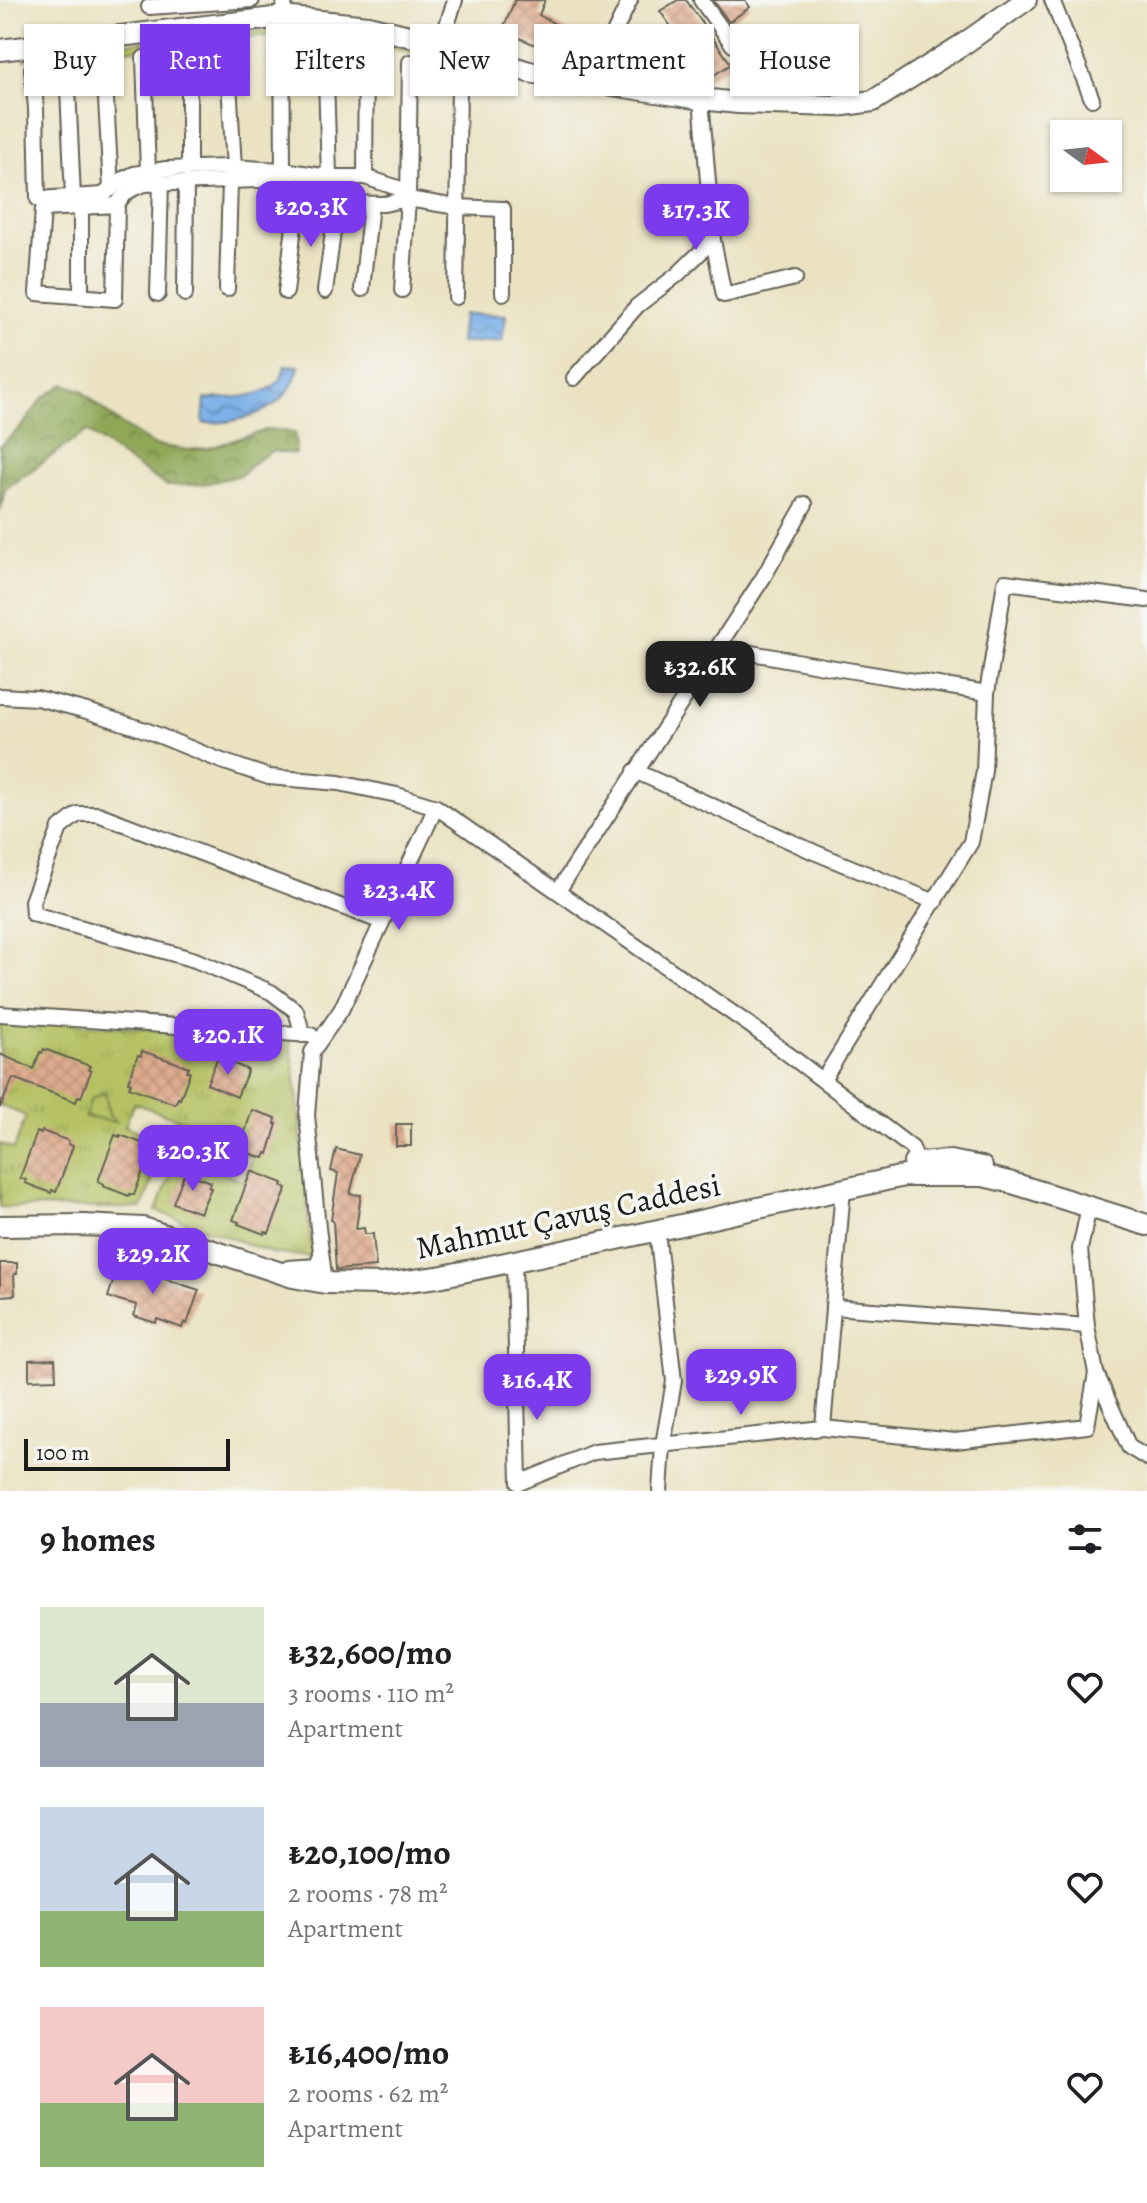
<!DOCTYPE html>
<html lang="en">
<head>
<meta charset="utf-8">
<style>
	body { margin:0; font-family:Alegreya,serif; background:#f6f6f6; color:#202124; height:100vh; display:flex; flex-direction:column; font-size:30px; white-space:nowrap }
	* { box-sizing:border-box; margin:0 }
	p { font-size:26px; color:#757577 }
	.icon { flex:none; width:44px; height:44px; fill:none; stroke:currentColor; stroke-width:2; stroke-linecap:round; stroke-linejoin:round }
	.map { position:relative; height:1491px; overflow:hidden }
	.panel { display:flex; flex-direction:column; background:#fff; flex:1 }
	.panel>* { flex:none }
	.guide { position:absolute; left:24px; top:24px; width:1100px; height:72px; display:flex; gap:16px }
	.needle { width:52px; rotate:105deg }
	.tools { position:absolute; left:1050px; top:120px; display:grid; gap:16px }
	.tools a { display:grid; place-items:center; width:72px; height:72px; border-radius:0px; background:#fff; box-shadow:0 2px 6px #0004; font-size:40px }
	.scale { position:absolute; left:24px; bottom:20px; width:206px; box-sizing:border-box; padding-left:8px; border:4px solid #1c1c1c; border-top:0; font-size:22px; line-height:28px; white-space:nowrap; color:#1c1c1c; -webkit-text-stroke:6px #f6f6f2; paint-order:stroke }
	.price { position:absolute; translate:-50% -68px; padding:0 18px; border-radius:16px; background:#7c3aed; color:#fff; font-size:26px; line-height:52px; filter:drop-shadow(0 2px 4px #0008) }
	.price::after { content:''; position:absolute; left:50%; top:48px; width:24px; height:18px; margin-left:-12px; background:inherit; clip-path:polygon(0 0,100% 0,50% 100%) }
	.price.current { background:#222; color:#fff }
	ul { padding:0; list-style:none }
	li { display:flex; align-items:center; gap:24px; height:200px; padding:0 40px }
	li span { display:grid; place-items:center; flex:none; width:224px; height:160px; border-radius:0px; color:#555 }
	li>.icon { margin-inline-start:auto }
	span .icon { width:96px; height:96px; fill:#fffc; stroke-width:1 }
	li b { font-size:34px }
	h2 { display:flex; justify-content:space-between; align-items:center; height:96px; padding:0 40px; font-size:34px }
	.pill { padding:0 28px; border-radius:0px; background:#fff; box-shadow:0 2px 6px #0004; font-size:28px; line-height:72px }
	.pill.current { background:#7c3aed; color:#fff }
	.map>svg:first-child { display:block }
</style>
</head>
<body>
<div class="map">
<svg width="1147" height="1491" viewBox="0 0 1147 1491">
	<defs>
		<pattern id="grass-tufts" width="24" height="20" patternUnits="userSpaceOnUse" patternTransform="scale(2)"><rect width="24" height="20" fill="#b5c163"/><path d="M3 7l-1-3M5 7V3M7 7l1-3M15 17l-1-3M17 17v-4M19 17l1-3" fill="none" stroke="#9ba555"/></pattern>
		<pattern id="forest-crowns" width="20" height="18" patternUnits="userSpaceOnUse" patternTransform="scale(2)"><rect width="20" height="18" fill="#90a759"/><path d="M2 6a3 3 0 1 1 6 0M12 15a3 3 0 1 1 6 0" fill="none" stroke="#758749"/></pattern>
		<pattern id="park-crowns" width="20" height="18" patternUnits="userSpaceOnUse" patternTransform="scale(2)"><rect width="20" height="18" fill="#b5c163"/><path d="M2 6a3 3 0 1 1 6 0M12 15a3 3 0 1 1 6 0" fill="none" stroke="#9ba555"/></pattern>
		<pattern id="water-waves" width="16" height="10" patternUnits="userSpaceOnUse" patternTransform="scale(2)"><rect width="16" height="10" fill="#7aafe8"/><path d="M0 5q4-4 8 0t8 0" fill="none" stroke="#638ebb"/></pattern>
		<pattern id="building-cross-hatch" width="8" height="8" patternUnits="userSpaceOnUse" patternTransform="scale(2)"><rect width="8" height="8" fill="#deab8e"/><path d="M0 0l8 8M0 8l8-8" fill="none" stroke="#be937a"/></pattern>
	</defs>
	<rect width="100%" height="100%" fill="#f6f6f2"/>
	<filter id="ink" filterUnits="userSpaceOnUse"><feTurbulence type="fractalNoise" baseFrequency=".0125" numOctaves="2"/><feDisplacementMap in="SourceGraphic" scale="16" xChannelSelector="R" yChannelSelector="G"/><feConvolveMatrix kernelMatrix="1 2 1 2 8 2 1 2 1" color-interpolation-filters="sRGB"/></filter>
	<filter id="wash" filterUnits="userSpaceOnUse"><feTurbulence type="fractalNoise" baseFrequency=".006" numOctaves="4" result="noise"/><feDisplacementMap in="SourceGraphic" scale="32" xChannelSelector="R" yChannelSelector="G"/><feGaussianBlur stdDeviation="1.8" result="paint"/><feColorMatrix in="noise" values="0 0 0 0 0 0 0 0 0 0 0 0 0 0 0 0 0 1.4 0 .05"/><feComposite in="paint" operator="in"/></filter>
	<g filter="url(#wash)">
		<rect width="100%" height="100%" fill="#eae2c1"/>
		<g fill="url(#grass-tufts)" stroke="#686e40" stroke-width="2">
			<polygon points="272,29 273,35 24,60 24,53"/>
			<path d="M295,29c76,1 148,29 219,52l-2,10 -93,-35 -52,-15 -63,-9 -10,1z"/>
			<polygon points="0,1018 290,1039 298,1102 312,1257 272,1253 156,1211 182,1148 186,1148 183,1159 244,1181 253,1158 220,1146 223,1135 134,1103 125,1126 166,1143 142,1208 0,1207 0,1144 14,1149 26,1116 0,1105"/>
		</g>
		<polygon fill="url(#forest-crowns)" stroke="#56623a" stroke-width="2" points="64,384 81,390 118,422 154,445 188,450 209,448 269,429 295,433 296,454 272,451 256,461 241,475 204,484 167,486 119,455 87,431 5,489 0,511 0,446 21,427 43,398"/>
		<polygon fill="url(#park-crowns)" stroke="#686e40" stroke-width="2" points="105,1092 109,1115 116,1122 85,1117 91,1099"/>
		<g fill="url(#water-waves)" stroke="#4b6682" stroke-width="2">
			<polygon points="646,49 673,55 671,71 642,65"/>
			<polygon points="463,314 506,315 502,341 460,343"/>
			<path d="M285,365l14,1c-9,44 -55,57 -96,57l2,-24c22,-1 64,0 76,-21 2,-4 3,-9 4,-13z"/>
		</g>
		<g id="blocks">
			<g fill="url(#building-cross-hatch)">
				<polygon points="515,0 545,0 539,15 573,34 561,59 540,50 541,47 502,31"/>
				<polygon points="678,0 686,0 731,64 708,79 660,11"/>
				<polygon points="713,0 745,0 750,7 729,22"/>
				<polygon points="44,1049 90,1066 88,1070 91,1071 81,1097 78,1096 76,1102 13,1078 0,1108 0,1054 34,1069 40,1052 42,1053"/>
				<polygon points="142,1051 189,1067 187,1071 190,1072 180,1099 178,1098 175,1104 129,1087 131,1083 128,1082 138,1055 141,1056"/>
				<polygon points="217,1059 223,1061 224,1059 248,1070 237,1097 207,1084"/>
				<polygon points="252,1110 276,1118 275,1124 277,1124 268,1154 266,1153 264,1158 239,1150"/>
				<rect x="396" y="1124" width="15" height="22"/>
				<polygon points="42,1131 69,1141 68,1144 73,1146 56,1192 52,1190 51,1193 25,1183 26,1180 20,1178 37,1132 41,1134"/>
				<polygon points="115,1135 120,1137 120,1135 148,1145 147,1148 151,1149 134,1195 130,1194 129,1196 103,1186 104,1184 98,1181"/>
				<polygon points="336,1149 360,1155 350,1194 361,1195 356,1229 364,1228 365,1234 373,1234 376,1267 336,1270 333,1221 331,1220 338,1173 331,1171"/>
				<polygon points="251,1171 283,1183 282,1186 287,1188 269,1233 265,1232 264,1234 238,1224 239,1222 233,1220"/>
				<polygon points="185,1172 211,1182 208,1187 211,1188 200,1213 173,1203"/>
				<polygon points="113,1262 199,1290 187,1324 184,1322 182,1328 157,1319 156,1323 134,1316 137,1305 108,1297 115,1276 109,1274"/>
				<polygon points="0,1263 17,1263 17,1274 14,1274 15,1295 0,1296"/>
				<polygon points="55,1359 56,1379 29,1380 29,1360"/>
			</g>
		</g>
	</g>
	<g filter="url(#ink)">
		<use href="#blocks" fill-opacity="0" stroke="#646156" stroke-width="2"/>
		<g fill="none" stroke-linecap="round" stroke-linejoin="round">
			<defs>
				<g id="street">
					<polyline points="701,0 733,45"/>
					<polyline points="1052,0 1092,99"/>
					<polyline points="149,7 252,0"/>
					<polyline points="325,44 329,177"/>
					<polyline points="441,44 455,0"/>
					<polyline points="227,48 234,168"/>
					<polyline points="189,57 189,168"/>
					<polyline points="144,58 148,172"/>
					<polyline points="104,63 111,189"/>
					<polyline points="67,67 73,197"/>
					<polyline points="32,69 36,108 38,199 103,195 121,180 134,174 166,169 228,167 283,170 329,177 365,177 398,188 408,199"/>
					<polyline points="597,82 605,52 630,0"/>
					<polyline points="701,99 713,240 724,295 795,278"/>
					<polyline points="283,170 282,17 285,0"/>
					<polyline points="365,177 366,49"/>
					<path d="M117,205l-2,94 -78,-6 6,-84 74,-4c7,-12 14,-17 28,-21l143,-5 9,23 87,2 24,-5 49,8 46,2v84"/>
					<polyline points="227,289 230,180"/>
					<polyline points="362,289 371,204"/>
					<polyline points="402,290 408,199 410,62"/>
					<polyline points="325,291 337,203"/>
					<polyline points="286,292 297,202"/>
					<polyline points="158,294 161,182"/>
					<polyline points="185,294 186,182"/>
					<polyline points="81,296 81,207"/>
					<polyline points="456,297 459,85"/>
					<polyline points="574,378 637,306 677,275 713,240"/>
					<polyline points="719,647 829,667 987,693 984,771 971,842 823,1080"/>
					<polyline points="987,693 1005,582 1147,600"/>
					<polyline points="0,696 37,698 87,711 148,731 219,760 269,777 339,783 397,795 436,807 751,1026 912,1148 920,1168"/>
					<polyline points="635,771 814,852 935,902"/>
					<polyline points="558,891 763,578 805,504"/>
					<polyline points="0,1014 311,1035"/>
					<polyline points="303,1035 296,1011 271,992 195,960 33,914 32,901 60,828 78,814 98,814 382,922"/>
					<polyline points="843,1189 823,1428 955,1441 1087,1426 1096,1373"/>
					<polyline points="1089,1207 1080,1249 1087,1326 1096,1373 1129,1447 1147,1458"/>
					<polyline points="657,1231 674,1381 663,1445 660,1491"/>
					<polyline points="514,1261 519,1483 594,1452 823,1428"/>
					<polyline points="288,1268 317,1266 321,1255"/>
					<polyline points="325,1283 318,1228 307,1115 312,1052 341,1010 436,807"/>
					<polyline points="833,1307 1087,1326"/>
				</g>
				<g id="secondary">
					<polyline points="0,50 282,17 368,26 441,44 529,72 701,99 738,103 837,106 873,101 965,43 1026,0"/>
					<polyline points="914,1163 950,1161 982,1167"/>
					<polyline points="0,1226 84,1225 143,1228 293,1277 325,1283 383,1284 438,1277 563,1251 904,1176 983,1176 1009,1182 1147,1225"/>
				</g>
			</defs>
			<use href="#street" stroke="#646156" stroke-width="18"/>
			<use href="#secondary" stroke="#646156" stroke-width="24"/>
			<use href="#street" stroke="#fff" stroke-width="14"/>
			<use href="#secondary" stroke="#fff" stroke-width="20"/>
		</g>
	</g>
	<g text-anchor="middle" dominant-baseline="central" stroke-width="7" stroke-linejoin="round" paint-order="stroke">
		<g font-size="32" fill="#1c1c1c" stroke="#f6f6f2">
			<text transform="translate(568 1216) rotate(-12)">Mahmut Çavuş Caddesi</text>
		</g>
	</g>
</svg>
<div class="tools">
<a><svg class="needle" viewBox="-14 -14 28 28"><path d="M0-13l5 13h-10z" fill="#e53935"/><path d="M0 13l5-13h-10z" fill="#757577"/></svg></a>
</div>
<div class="scale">100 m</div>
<b class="price" style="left:311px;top:249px">₺20.3K</b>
<b class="price" style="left:696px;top:252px">₺17.3K</b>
<b class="price current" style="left:700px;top:709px">₺32.6K</b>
<b class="price" style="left:399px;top:932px">₺23.4K</b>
<b class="price" style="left:228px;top:1077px">₺20.1K</b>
<b class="price" style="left:193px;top:1193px">₺20.3K</b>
<b class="price" style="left:153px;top:1296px">₺29.2K</b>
<b class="price" style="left:741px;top:1417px">₺29.9K</b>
<b class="price" style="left:537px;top:1422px">₺16.4K</b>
<div class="guide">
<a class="pill">Buy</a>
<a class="pill current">Rent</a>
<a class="pill">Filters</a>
<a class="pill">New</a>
<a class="pill">Apartment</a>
<a class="pill">House</a>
</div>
</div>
<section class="panel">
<h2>9 homes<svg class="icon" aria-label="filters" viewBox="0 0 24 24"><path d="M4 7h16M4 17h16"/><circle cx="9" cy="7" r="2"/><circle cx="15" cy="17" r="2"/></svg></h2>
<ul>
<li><span style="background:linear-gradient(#dfe7d0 60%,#9aa5b1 0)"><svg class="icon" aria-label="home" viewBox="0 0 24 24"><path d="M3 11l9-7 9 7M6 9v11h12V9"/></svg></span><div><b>₺32,600/mo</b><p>3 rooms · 110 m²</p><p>Apartment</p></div><svg class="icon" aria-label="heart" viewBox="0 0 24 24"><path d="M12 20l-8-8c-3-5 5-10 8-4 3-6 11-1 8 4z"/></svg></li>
<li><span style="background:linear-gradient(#c9d6e8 65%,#8fb573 0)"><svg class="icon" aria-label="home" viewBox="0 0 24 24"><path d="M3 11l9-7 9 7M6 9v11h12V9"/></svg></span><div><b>₺20,100/mo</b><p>2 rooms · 78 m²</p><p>Apartment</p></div><svg class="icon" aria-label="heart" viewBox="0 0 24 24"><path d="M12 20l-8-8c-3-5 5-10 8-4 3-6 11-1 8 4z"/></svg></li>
<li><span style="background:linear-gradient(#f6c9c9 60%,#8fb573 0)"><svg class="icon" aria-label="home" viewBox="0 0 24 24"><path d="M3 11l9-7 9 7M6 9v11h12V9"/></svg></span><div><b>₺16,400/mo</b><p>2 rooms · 62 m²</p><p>Apartment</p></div><svg class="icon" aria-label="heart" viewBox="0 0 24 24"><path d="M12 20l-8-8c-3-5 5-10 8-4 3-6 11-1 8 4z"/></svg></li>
</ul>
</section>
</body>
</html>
